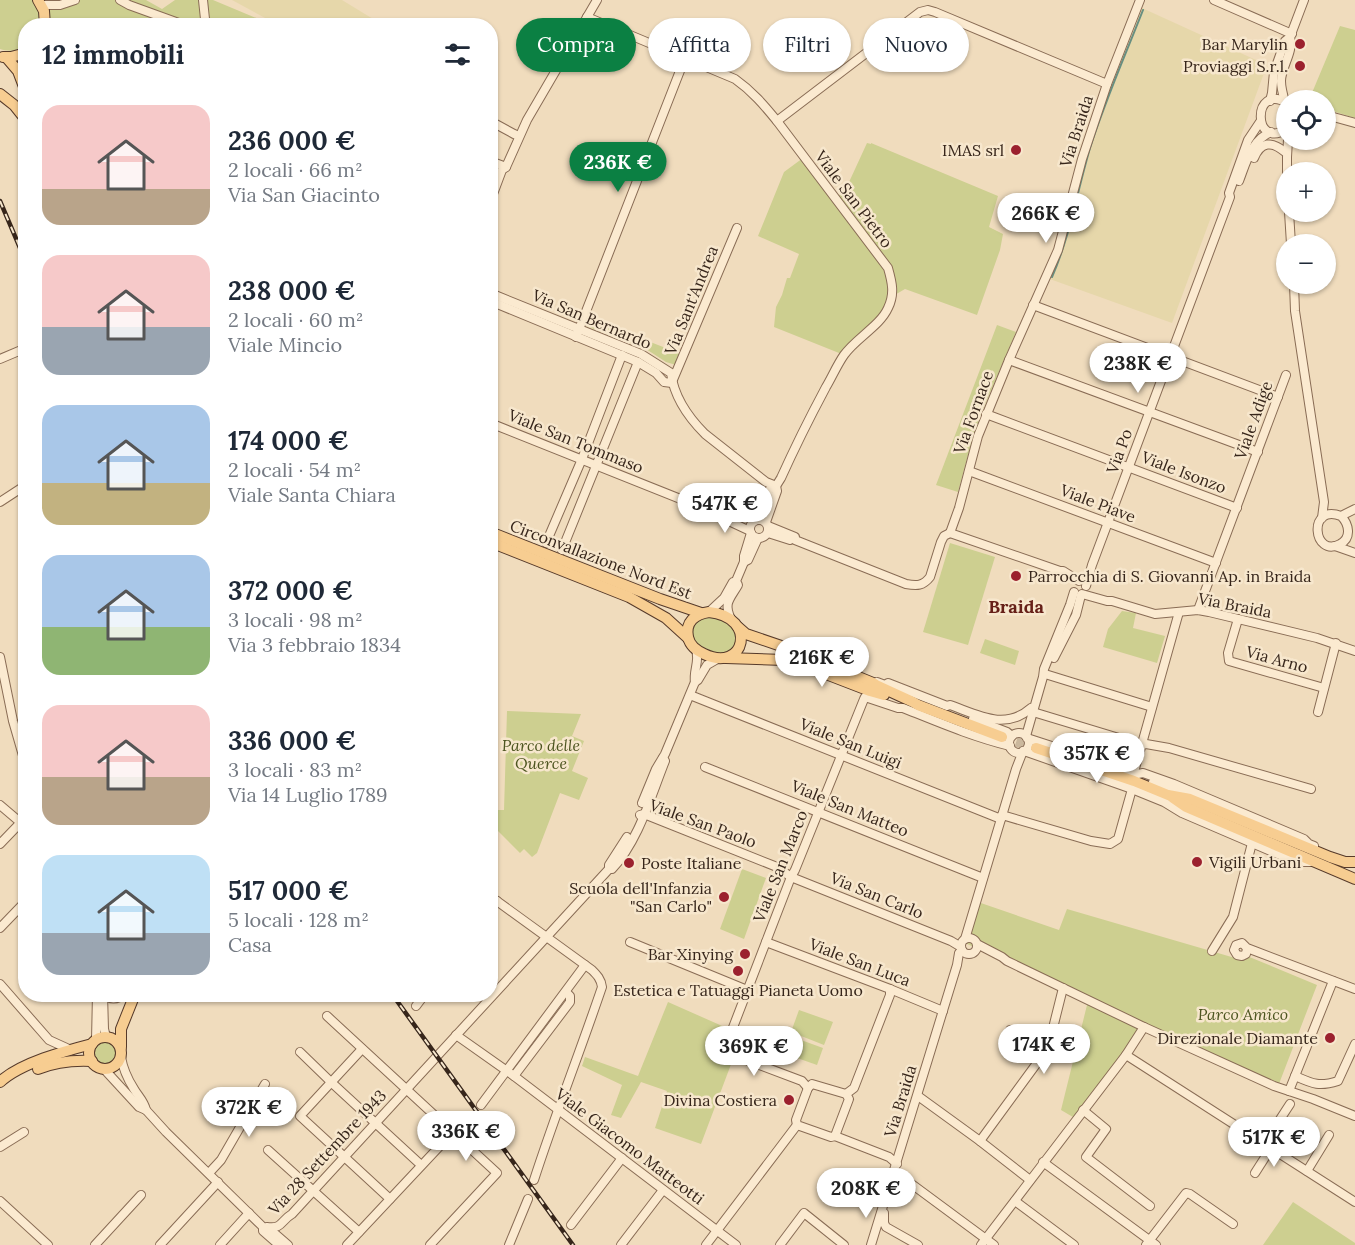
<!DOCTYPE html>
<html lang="it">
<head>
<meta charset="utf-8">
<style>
	body { margin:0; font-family:Lora,serif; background:#f2f2f3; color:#1f2937; height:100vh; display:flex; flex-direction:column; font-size:22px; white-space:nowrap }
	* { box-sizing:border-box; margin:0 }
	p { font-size:20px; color:#747a83 }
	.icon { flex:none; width:33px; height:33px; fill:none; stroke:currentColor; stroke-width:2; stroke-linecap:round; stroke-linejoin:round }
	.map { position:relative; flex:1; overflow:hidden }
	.panel { position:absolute; left:18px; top:18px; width:480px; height:984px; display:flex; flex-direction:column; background:#fff; border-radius:24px; box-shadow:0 2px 4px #0004 }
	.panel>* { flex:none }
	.guide { position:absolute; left:516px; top:18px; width:570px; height:54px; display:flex; gap:12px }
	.buttons { position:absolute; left:1276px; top:90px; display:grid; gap:12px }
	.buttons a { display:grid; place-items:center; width:60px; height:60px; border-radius:50%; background:#fff; box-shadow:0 2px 4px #0004; font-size:30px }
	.price { position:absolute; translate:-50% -51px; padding:0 14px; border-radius:21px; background:#fff; color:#222; font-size:20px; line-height:39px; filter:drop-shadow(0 2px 3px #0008) }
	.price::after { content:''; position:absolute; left:50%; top:36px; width:18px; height:14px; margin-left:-9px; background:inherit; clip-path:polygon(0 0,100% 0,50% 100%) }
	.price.active { background:#0b8043; color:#fff }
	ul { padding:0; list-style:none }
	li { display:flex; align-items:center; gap:18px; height:150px; padding:0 24px }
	li span { display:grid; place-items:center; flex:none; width:168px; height:120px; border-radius:18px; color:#555 }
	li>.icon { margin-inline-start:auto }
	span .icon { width:72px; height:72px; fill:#fffc; stroke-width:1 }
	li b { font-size:26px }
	h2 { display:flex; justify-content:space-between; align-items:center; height:72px; padding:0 24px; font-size:26px }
	.chip { padding:0 21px; border-radius:27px; background:#fff; box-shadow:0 2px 4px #0004; font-size:21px; line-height:54px }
	.chip.active { background:#0b8043; color:#fff }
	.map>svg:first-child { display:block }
</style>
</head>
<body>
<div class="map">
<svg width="1355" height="1245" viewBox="0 0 1355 1245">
	<rect width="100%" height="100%" fill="#f0dcbd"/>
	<g fill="#e6d7aa">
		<polygon points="232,0 342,0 378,22 376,26 278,25"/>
		<polygon points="1142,8 1267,65 1172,323 1047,278 1069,223 1078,184 1102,112"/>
	</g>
	<g fill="#cdcf90">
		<path d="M0,0h146l16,9 13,-9h38l60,25 -247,1 -1,20c-7,5 -16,6 -25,3z"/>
		<polygon points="1340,26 1355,30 1355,118 1326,109 1326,100 1309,100"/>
		<polygon points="867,143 871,144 871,143 998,196 989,227 1003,234 1000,250 977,315 905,289 893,296 877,320 844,355 774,327 776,307 782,295 787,278 790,278 799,254 758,236 784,172 803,158 833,197 844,193"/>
		<polygon points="589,318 681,354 676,365 666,362 646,349 586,326"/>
		<polygon points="997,325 1016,332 980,416 971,444 958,492 936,485"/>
		<polygon points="950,543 995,557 968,645 923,632"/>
		<polygon points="1122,611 1136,613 1133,628 1165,636 1157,663 1103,647 1108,629"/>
		<path d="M709,616l19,5 9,16 -5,13c-17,8 -27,1 -40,-10l1,-15 6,-7z"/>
		<polygon points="985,639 1019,651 1015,665 980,653"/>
		<polygon points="507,711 581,714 572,736 584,741 572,771 588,778 579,800 560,793 537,853 532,857 524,849 520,853 491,824 491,810 504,810"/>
		<polygon points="742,869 766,878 744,939 720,929"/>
		<polygon points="975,901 1059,930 1067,909 1235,958 1247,956 1317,985 1277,1089 1145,1029 1078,1120 1061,1110 1088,1001 961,941"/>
		<polygon points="668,1002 729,1029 724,1049 726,1056 733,1059 701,1144 655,1128 667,1091 641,1082 621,1118 611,1115 622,1085 582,1066 585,1057 638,1076"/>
		<polygon points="799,1010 833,1022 824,1045 791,1032"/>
		<polygon points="790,1036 823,1048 817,1065 783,1053"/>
		<circle cx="106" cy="1053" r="11"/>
		<polygon points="1293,1202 1355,1243 1355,1245 1263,1245"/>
	</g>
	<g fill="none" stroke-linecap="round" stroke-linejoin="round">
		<path stroke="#688f81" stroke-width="2" d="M1052,277c18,-41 25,-85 38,-129 15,-47 35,-92 53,-138"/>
		<polyline stroke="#cbb89d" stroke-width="10" stroke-dasharray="10 5" stroke-linecap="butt" points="1002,737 1036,748"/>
		<defs>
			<g id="minor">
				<polyline points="120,0 129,5 187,26"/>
				<polyline points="203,0 205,19 209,26"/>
				<polyline points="1214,0 1292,34"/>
				<polyline points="41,5 60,5 75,0"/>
				<path d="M587,17l148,62c17,12 29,26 42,42l111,147c4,14 7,26 0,40 -8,18 -32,30 -44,47 -7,10 -12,22 -18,32 -16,30 -31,60 -45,91l-5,8 -6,3 -14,31"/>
				<polyline points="1270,101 1272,93 1274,72 1285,41 1290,37 1304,0"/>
				<path d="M1285,102c-2,-7 -4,-14 -4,-21 0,-14 13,-29 9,-44"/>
				<path d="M1287,103c-35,-21 -35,48 0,26"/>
				<polyline points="1326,115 1355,123"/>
				<polyline points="777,121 920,12 928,10 935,12 1107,84"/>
				<polyline points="490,122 492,122 514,134 519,136"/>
				<path d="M1254,158c7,-17 18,-17 31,-6"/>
				<polyline points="490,161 506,167"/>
				<polyline points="1287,172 1287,157 1288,140"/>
				<path d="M1239,181c7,-18 12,-41 32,-49"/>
				<polyline points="490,202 502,170 506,167 527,120 597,0"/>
				<polyline points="1289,212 1291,244"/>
				<polyline points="1294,284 1295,311 1324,502 1322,518"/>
				<path d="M490,293l151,61 30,19c3,24 17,44 34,61l61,48 10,4"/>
				<polyline points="490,301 638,362 656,373 664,382 672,383"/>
				<polyline points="1033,305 1278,397"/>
				<polyline points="576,337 685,58"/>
				<polyline points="0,359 26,348"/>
				<polyline points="1009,360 1258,452"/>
				<polyline points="672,382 737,228"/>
				<polyline points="986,414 1237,508"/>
				<polyline points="490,423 718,514 720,517 750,531"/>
				<polyline points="969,471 1216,563"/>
				<polyline points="0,502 26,485"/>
				<path d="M1341,516c8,8 11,22 -1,28 -27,15 -33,-41 1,-28l14,-7"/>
				<circle cx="759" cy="529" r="9"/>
				<polyline points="766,522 777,491 776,486"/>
				<path d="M768,526l27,11v3l111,44c11,2 17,2 24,-7l11,-35 3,-6 6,-3"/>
				<polyline points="768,533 790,540"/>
				<polyline points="950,533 959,508 978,436 1009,360 1058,250 1082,159 1107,84 1140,0"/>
				<polyline points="950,533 1060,571 1063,571 1079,581"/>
				<polyline points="546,543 582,459 622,355"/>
				<polyline points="1335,546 1355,553"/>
				<polyline points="562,550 638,362"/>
				<polyline points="744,562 748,560 758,538"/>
				<polyline points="1086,586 1092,565 1230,197 1229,193 1248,140 1260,122"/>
				<polyline points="1082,594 1107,601 1112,601 1155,614 1198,610 1209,612 1317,638 1355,651"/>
				<polyline points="1198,610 1286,375"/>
				<polyline points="709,612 724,598 733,582 736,582"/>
				<path d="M731,619c-8,-16 -1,-20 7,-34l-2,-4 8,-19v-6l7,-23"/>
				<polyline points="1238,619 1228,653 1229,661 1324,688"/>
				<polyline points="0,657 13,721 26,766"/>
				<polyline points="1054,658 1076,615 1081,595"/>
				<polyline points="1045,674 1152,707"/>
				<path d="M695,682c-2,-11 5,-21 1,-32"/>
				<path d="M877,682l8,3 3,-2 59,23 3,-1c28,10 55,26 81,3"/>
				<polyline points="690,695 1001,819"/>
				<polyline points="1033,712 1142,745 1146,744 1169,748 1311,789"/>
				<polyline points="1318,712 1336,643"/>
				<polyline points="973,719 1007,732 1012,736"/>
				<circle cx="1019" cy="743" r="10"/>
				<polyline points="1026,736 1043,677 1044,669 1070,605 1074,592"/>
				<polyline points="1027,738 1138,774 1143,773 1174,784 1304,839 1309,844 1314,846"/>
				<polyline points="1024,751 1132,789 1164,802 1182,813 1287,858 1304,862 1310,862"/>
				<polyline points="705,767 983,878"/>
				<polyline points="1134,772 1179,612"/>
				<polyline points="1153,782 1183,795"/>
				<polyline points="642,803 656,769 665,754 695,682 698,680 707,665 719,658"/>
				<polyline points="0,805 20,822"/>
				<polyline points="640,815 644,814 777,867 791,877 951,941 961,947"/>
				<polyline points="1002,815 1091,841 1110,844 1118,839 1132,789"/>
				<polyline points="0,844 26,817"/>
				<polyline points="609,869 609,865 627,837"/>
				<path d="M490,896l102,74c5,5 9,9 10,17 -22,65 -47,128 -68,193"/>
				<polyline points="490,910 497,901"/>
				<polyline points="0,928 26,901"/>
				<circle cx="969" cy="946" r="8"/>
				<polyline points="965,939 1016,769 1023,751"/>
				<polyline points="630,942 747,990"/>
				<polyline points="766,942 890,989 943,1011"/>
				<polyline points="977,944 1002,957 1007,961 1144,1027 1274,1086 1313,1099 1355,1116"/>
				<polyline points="1247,948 1246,954 1242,956 1237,955 1234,950 1236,945 1242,943 1247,948 1355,989"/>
				<polyline points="1212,951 1233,917 1252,843"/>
				<polyline points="0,984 49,1040 71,1050"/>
				<polyline points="103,994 104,1029 106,1037"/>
				<path d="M104,994c5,6 14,6 19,0"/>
				<polyline points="416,1006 425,994"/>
				<polyline points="327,1016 497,1173 430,1245"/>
				<polyline points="1010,1030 1049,1043"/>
				<polyline points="456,1035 514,1076 736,1245"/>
				<polyline points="96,1040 97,994"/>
				<polyline points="362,1049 300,1116 390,1199"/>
				<polyline points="300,1052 332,1083 421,1165"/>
				<polyline points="1126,1055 1355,1202"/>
				<path d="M121,1057c2,12 6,21 13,32 4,7 10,12 12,21"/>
				<polyline points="104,1069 139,1107 146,1110 166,1132 263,1227 263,1231 279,1245"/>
				<polyline points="514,1076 570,1002 570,996 566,992"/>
				<path d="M1295,1076c18,8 24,11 43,5l17,-37"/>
				<polygon points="812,1084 846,1094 849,1099 835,1136 831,1137 797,1125 796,1120 808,1088"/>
				<path d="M808,1088l-6,-7 -69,-26 -4,-3 -2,-9 64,-166 4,-7 69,-171 1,-2 33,11h5c35,14 70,29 107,38"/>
				<polyline points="1289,1091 1333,981"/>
				<polyline points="846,1094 854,1088 890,995 890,989"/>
				<polyline points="918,1096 980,1141 1030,1180"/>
				<polyline points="481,1105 585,965"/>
				<polyline points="1083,1110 1106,1129 1086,1157 1150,1206"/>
				<polyline points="835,1136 889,1157 897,1164"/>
				<polyline points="980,1141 1048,1048 1063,988"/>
				<polyline points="1264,1144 1290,1104"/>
				<polyline points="0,1147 24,1132"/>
				<polyline points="268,1150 359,1232"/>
				<polyline points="1043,1162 1156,1245"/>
				<polyline points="894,1171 994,1245"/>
				<polyline points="1307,1171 1329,1135"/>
				<polyline points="209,1173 221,1160 265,1084"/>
				<polyline points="1255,1173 1271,1148"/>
				<polyline points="0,1201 48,1245"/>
				<polyline points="1015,1201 1074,1245"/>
				<polyline points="884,1213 884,1223 886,1227 918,1245"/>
				<polyline points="571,1225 622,1158"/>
				<path d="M267,1227c16,2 13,-6 25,-13l317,-345h3c26,-27 39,-73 53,-108l-2,-3"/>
				<polyline points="273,1232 288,1245"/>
				<polyline points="95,1245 141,1195"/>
				<polyline points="160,1245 218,1182"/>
				<polyline points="220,1245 249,1213"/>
				<polyline points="347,1245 453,1132"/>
				<polyline points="509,1245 528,1199"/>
				<polyline points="621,1245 663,1190"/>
				<polyline points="706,1245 797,1125"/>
				<polyline points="780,1245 804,1213 844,1245"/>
				<polyline points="871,1245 957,965 959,953 962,950"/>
				<polyline points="981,1245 1126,1055 1144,1027"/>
				<polyline points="1146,1245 1186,1193 1190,1194 1233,1224"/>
			</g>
			<g id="major">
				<polyline points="38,0 44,11 45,26"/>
				<polyline points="3,57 11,57 26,53"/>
				<polyline points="6,57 18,71 26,92"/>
				<polyline points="0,94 14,105 26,120"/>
				<polyline points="490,532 660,599 701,613"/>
				<polyline points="490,542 629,597 666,618 688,638"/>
				<path d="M709,612c50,5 36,62 -5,42 -8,-4 -14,-8 -16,-17 -3,-15 7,-23 21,-25z"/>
				<polyline points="738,627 746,634 790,649 873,683 876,685 913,702 918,705 1002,737"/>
				<polyline points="726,658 784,660 800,664 870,691 884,695"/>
				<polyline points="1036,748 1134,781 1168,795 1190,799 1330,857 1345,862 1355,862"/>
				<polyline points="1173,798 1186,807 1355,879"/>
				<circle cx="105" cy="1053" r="16"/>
				<polyline points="121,1047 121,1029 135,994"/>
				<path d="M38,1069c17,-7 35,-9 54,-8"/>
				<path d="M0,1082c20,-19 65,-31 92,-38"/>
			</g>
		</defs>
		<use href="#minor" stroke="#896c55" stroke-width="10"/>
		<use href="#major" stroke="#563a2a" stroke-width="12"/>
		<use href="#minor" stroke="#fbead0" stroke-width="8"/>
		<use href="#major" stroke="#f7cd91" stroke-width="10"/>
		<defs>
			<g id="rail">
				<polyline points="0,201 26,262"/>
				<polyline points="392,994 573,1245"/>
			</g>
		</defs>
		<use href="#rail" stroke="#37261b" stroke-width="4.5"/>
		<use href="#rail" stroke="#f7e7cd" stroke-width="2" stroke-dasharray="7" stroke-linecap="butt"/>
	</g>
	<g fill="#9b212e" stroke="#f7e7cd" stroke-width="2">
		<circle cx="1300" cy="44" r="6"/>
		<circle cx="1300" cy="66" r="6"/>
		<circle cx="1016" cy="150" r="6"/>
		<circle cx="1016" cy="576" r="6"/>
		<circle cx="1197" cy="862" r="6"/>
		<circle cx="629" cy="863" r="6"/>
		<circle cx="724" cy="897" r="6"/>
		<circle cx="745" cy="954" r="6"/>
		<circle cx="738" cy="971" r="6"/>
		<circle cx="1330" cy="1038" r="6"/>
		<circle cx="789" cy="1100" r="6"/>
	</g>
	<g text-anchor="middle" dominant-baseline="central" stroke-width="5" stroke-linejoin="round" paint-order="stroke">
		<g font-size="16" fill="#37261b" stroke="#f7e7cd" text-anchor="end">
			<text x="1288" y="44">Bar Marylin</text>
			<text x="1288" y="66">Proviaggi S.r.l.</text>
			<text x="1004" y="150">IMAS srl</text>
			<text x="1028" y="576" text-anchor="start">Parrocchia di S. Giovanni Ap. in Braida</text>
			<text x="1209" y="862" text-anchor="start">Vigili Urbani</text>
			<text x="641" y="863" text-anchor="start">Poste Italiane</text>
			<text x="712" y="888">Scuola dell'Infanzia<tspan x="712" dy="18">"San Carlo"</tspan></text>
			<text x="733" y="954">Bar Xinying</text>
			<text x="738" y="990" text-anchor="middle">Estetica e Tatuaggi Pianeta Uomo</text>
			<text x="1318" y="1038">Direzionale Diamante</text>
			<text x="777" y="1100">Divina Costiera</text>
		</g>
		<g font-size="16" fill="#37261b" stroke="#f7e7cd">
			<text transform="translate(1076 131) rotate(-72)">Via Braida</text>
			<text transform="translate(854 199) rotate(53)">Viale San Pietro</text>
			<text transform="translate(691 300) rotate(-68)">Via Sant'Andrea</text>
			<text transform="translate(592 319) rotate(23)">Via San Bernardo</text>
			<text transform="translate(973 412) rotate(-70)">Via Fornace</text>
			<text transform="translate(1253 420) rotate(-70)">Viale Adige</text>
			<text transform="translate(576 441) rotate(22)">Viale San Tommaso</text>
			<text transform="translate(1119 451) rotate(-70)">Via Po</text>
			<text transform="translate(1184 472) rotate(21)">Viale Isonzo</text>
			<text transform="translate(1098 503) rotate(21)">Viale Piave</text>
			<text transform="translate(601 559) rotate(21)">Circonvallazione Nord Est</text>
			<text transform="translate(1235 605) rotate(11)">Via Braida</text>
			<text transform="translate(1277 659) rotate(15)">Via Arno</text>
			<text transform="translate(851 743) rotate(22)">Viale San Luigi</text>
			<text transform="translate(850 808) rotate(22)">Viale San Matteo</text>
			<text transform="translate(703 823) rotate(20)">Viale San Paolo</text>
			<text transform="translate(780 866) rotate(-68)">Viale San Marco</text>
			<text transform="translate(877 895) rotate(22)">Via San Carlo</text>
			<text transform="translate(860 962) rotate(21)">Viale San Luca</text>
			<text transform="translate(900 1101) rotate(-73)">Via Braida</text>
			<text transform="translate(630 1146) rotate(37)">Viale Giacomo Matteotti</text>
			<text transform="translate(327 1152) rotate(-47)">Via 28 Settembre 1943</text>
		</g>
		<g font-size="16" font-style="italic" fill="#4d5520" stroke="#f7e7cd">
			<text x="541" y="745">Parco delle<tspan x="541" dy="18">Querce</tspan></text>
			<text x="1243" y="1014">Parco Amico</text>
		</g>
		<g font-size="18" font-weight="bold" fill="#662018" stroke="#f7e7cd">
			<text x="1016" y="606">Braida</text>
		</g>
	</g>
</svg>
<div class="buttons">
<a><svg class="icon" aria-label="locate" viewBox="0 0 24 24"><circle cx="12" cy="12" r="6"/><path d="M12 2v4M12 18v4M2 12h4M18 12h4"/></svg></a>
<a>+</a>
<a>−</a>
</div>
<b class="price active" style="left:618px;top:193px">236K €</b>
<b class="price" style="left:1046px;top:244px">266K €</b>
<b class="price" style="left:1138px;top:394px">238K €</b>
<b class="price" style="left:725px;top:534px">547K €</b>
<b class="price" style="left:822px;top:688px">216K €</b>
<b class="price" style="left:1097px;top:784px">357K €</b>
<b class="price" style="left:1044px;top:1075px">174K €</b>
<b class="price" style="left:754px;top:1077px">369K €</b>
<b class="price" style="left:249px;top:1138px">372K €</b>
<b class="price" style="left:466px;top:1162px">336K €</b>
<b class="price" style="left:1274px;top:1168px">517K €</b>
<b class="price" style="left:866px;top:1219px">208K €</b>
<div class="guide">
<a class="chip active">Compra</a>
<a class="chip">Affitta</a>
<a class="chip">Filtri</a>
<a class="chip">Nuovo</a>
</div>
<section class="panel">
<h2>12 immobili<svg class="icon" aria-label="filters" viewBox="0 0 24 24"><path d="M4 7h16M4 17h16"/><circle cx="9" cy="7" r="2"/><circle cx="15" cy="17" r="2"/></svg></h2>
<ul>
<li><span style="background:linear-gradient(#f6c9c9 70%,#b9a48a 0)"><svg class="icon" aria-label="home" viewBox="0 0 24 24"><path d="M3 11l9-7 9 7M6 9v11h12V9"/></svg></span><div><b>236 000 €</b><p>2 locali · 66 m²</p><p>Via San Giacinto</p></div></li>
<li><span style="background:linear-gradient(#f6c9c9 60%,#9aa5b1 0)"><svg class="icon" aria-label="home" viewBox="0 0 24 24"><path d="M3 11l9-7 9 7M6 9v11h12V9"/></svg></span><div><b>238 000 €</b><p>2 locali · 60 m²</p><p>Viale Mincio</p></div></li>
<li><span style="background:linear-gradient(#a9c7e8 65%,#c2b280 0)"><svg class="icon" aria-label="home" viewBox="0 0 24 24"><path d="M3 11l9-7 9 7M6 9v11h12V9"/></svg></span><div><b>174 000 €</b><p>2 locali · 54 m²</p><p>Viale Santa Chiara</p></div></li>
<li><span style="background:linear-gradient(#a9c7e8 60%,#8fb573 0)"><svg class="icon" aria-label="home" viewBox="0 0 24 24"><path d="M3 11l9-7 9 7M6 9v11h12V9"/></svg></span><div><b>372 000 €</b><p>3 locali · 98 m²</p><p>Via 3 febbraio 1834</p></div></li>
<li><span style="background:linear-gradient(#f6c9c9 60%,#b9a48a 0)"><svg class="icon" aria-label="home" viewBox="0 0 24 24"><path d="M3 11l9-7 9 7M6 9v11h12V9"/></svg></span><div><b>336 000 €</b><p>3 locali · 83 m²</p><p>Via 14 Luglio 1789</p></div></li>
<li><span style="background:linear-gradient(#bfe0f5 65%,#9aa5b1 0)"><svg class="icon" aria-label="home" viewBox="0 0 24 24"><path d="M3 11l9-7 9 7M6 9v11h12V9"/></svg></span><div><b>517 000 €</b><p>5 locali · 128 m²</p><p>Casa</p></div></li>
</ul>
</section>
</div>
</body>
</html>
